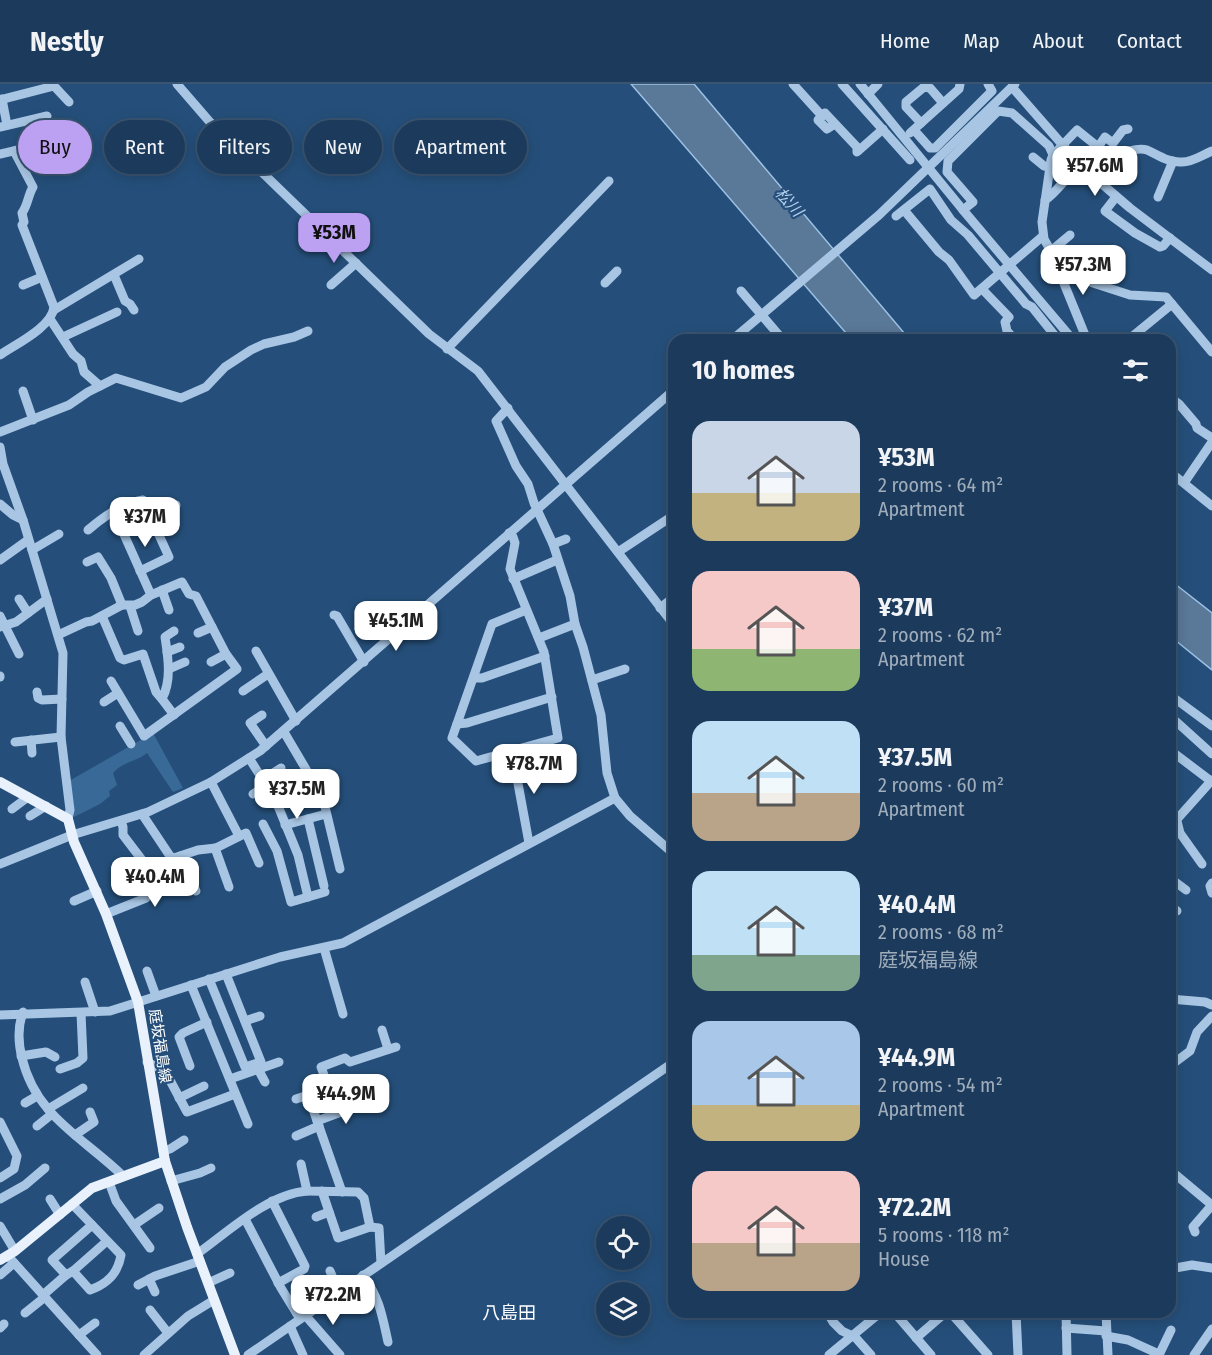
<!DOCTYPE html>
<html lang="en">
<head>
<meta charset="utf-8">
<style>
	body { margin:0; font-family:"Fira Sans Condensed","Noto Sans JP",sans-serif; background:#254262; color:#f1f3f6; height:100vh; display:flex; flex-direction:column; font-size:22px; white-space:nowrap }
	* { box-sizing:border-box; margin:0 }
	p { font-size:20px; color:#a0adbb }
	.icon { flex:none; width:33px; height:33px; fill:none; stroke:currentColor; stroke-width:2; stroke-linecap:round; stroke-linejoin:round }
	.map { position:relative; flex:1; overflow:hidden }
	.details { position:absolute; left:668px; top:250px; width:508px; height:984px; display:flex; flex-direction:column; background:#1c3b5c; border-radius:18px; box-shadow:0 3px 15px #0003,0 0 0 2px #3a5572 }
	.details>* { flex:none }
	.hud { position:absolute; left:18px; top:36px; width:560px; height:54px; display:flex; gap:12px }
	.controls { position:absolute; left:596px; top:1132px; display:grid; gap:12px }
	.controls a { display:grid; place-items:center; width:54px; height:54px; border-radius:50%; background:#1c3b5c; box-shadow:0 3px 15px #0003,0 0 0 2px #3a5572; font-size:30px }
	.price { position:absolute; translate:-50% -51px; padding:0 14px; border-radius:12px; background:#fff; color:#222; font-size:20px; line-height:39px; filter:drop-shadow(0 2px 3px #0008) }
	.price::after { content:''; position:absolute; left:50%; top:36px; width:18px; height:14px; margin-left:-9px; background:inherit; clip-path:polygon(0 0,100% 0,50% 100%) }
	.price.on { background:#bca0f2; color:#111 }
	ul { padding:0; list-style:none }
	li { display:flex; align-items:center; gap:18px; height:150px; padding:0 24px }
	li span { display:grid; place-items:center; flex:none; width:168px; height:120px; border-radius:18px; color:#555 }
	li>.icon { margin-inline-start:auto }
	span .icon { width:72px; height:72px; fill:#fffc; stroke-width:1 }
	li b { font-size:26px }
	h2 { display:flex; justify-content:space-between; align-items:center; height:72px; padding:0 24px; font-size:26px }
	.chip { padding:0 21px; border-radius:27px; background:#1c3b5c; box-shadow:0 3px 15px #0003,0 0 0 2px #3a5572; font-size:21px; line-height:54px }
	.chip.on { background:#bca0f2; color:#111 }
	header { display:flex; align-items:center; gap:36px; box-sizing:border-box; height:84px; padding:0 30px; background:#1c3b5c; border-bottom:2px solid #3a5572 }
	header strong { font-size:28px }
	nav { display:flex; gap:33px; margin-inline-start:auto; font-size:21px }
	.map>svg:first-child { display:block }
</style>
</head>
<body>
<header>
<strong>Nestly</strong>
<nav><a>Home</a><a>Map</a><a>About</a><a>Contact</a></nav>
</header>
<div class="map">
<svg width="1212" height="1271" viewBox="0 0 1212 1271">
	<rect width="100%" height="100%" fill="#254f7a"/>
	<path fill="#396997" d="M153,649l30,55 -10,4 -26,-39c-11,9 -23,8 -34,20l4,12 -8,6 1,5 -10,8 -26,13 -5,-36z"/>
	<g fill="#5a7898" stroke="#9cc2e4" stroke-width="1.5">
		<polygon points="631,0 694,0 910,256 852,256"/>
		<polygon points="1170,496 1212,529 1212,586 1170,552"/>
	</g>
	<g fill="none" stroke-linecap="round" stroke-linejoin="round">
		<g stroke="#a8c6e4" stroke-width="9">
			<polyline points="177,0 209,37 429,250 478,287 674,541"/>
			<polyline points="793,0 822,32"/>
			<polyline points="842,0 910,76"/>
			<polyline points="860,0 963,126"/>
			<polyline points="1012,3 1081,82 1130,124 1212,186"/>
			<polyline points="868,10 878,0"/>
			<polyline points="2,15 7,41"/>
			<polyline points="0,16 54,2 69,18"/>
			<polyline points="921,39 906,23 906,18 924,3 930,4 943,19"/>
			<polyline points="835,40 827,45 818,36 825,29 857,63 857,68 883,45"/>
			<polyline points="0,43 47,32"/>
			<polyline points="1128,45 1123,46 1113,59 1105,53 1098,63 1077,46 1053,71 1051,76 1042,138 1044,155 1052,169 1070,186 1093,199 1130,211 1166,213 1212,268"/>
			<polyline points="914,46 930,64 935,64 992,7 988,0"/>
			<polyline points="910,49 959,5 960,0"/>
			<polyline points="0,70 69,54"/>
			<polyline points="1053,71 1049,62 1012,29 998,27 948,77 947,88 973,118 963,126 1073,256"/>
			<polyline points="1033,73 1044,82 1050,83"/>
			<path d="M1086,87c12,-8 46,-26 61,-21 11,5 22,13 35,12 11,0 20,-7 30,-11"/>
			<polyline points="1116,113 1105,127 1135,149 1160,163 1163,162 1170,154"/>
			<polyline points="1158,113 1173,77"/>
			<path d="M1045,116c14,-9 21,-25 36,-34"/>
			<polyline points="904,126 939,168 949,176 974,211 1043,152"/>
			<polyline points="896,132 930,105 951,136 968,151 1026,220 1032,223 1056,253"/>
			<polyline points="1051,167 1070,151"/>
			<polyline points="1052,170 1087,256"/>
			<polyline points="114,191 125,217 130,220 134,226"/>
			<polyline points="605,199 617,187"/>
			<polyline points="23,201 42,193"/>
			<polyline points="331,201 356,179"/>
			<polyline points="982,205 1009,233 1005,238 1007,247 1015,256"/>
			<polyline points="741,207 783,256"/>
			<polyline points="54,226 139,175"/>
			<polyline points="50,235 73,270 81,277 84,288 100,302"/>
			<polyline points="63,253 117,228"/>
			<polyline points="732,256 879,131 1015,0"/>
			<polyline points="1128,256 1172,220"/>
			<polyline points="447,265 609,97"/>
			<path d="M0,271c16,-11 52,-28 54,-48l-32,-82 2,-3 -2,-9c6,-8 6,-18 11,-26l-19,-36"/>
			<polyline points="1170,272 1173,276 1170,279"/>
			<polyline points="1170,296 1172,299 1170,303"/>
			<polyline points="23,307 33,336"/>
			<polyline points="1170,313 1179,320 1196,340 1197,344 1212,354"/>
			<polyline points="508,324 496,337 516,382 528,400 534,419 553,460 570,512 575,540 583,563 601,631 607,689 615,714 630,732 674,770"/>
			<polyline points="0,348 69,321 88,308 116,294 181,314 206,303 225,283 251,266 264,260 294,253 308,247"/>
			<polyline points="0,363 3,380 23,436 63,569 61,653 70,726 68,735"/>
			<polyline points="1170,388 1212,422"/>
			<polyline points="1184,399 1212,358"/>
			<polyline points="0,420 13,431 23,436"/>
			<polyline points="114,428 151,511"/>
			<polyline points="149,429 176,421"/>
			<path d="M88,446c15,-13 35,-27 55,-30l26,57 -29,14"/>
			<polyline points="509,449 513,453 515,459 510,485 544,568 558,654 476,677 452,654 492,540 526,526"/>
			<polyline points="553,460 566,455"/>
			<polyline points="32,466 59,450"/>
			<polyline points="618,468 674,431"/>
			<polyline points="0,476 28,456"/>
			<polyline points="87,478 98,473 111,494 122,521"/>
			<polyline points="513,495 557,476"/>
			<polyline points="162,506 169,526"/>
			<polyline points="19,515 28,529"/>
			<polyline points="130,522 138,547"/>
			<polyline points="660,524 674,513"/>
			<polyline points="334,531 337,532 364,578"/>
			<polyline points="0,532 19,570"/>
			<polyline points="102,532 120,574 124,576 143,570 156,608 162,615"/>
			<polyline points="0,543 16,538 47,515"/>
			<polyline points="198,549 212,543"/>
			<polyline points="58,551 86,538 92,537 122,521 135,521 142,518 151,511 182,498 189,510 196,512 226,570 237,585 144,652 111,597"/>
			<polyline points="539,554 575,540"/>
			<polyline points="256,567 296,637"/>
			<polyline points="167,568 180,563"/>
			<polyline points="211,578 226,570"/>
			<polyline points="169,585 185,578"/>
			<polyline points="0,592 0,593"/>
			<polyline points="474,594 482,594 545,572"/>
			<polyline points="592,596 625,585"/>
			<polyline points="243,607 268,590"/>
			<polyline points="37,608 38,614 42,616 62,615"/>
			<polyline points="1170,611 1212,642"/>
			<polyline points="104,618 118,609"/>
			<path d="M174,631l-12,-16c10,-19 6,-42 3,-62l9,-6"/>
			<polyline points="262,631 250,639 266,662"/>
			<polyline points="1170,632 1212,670"/>
			<polyline points="457,640 467,639 552,613"/>
			<polyline points="120,642 131,660"/>
			<polyline points="284,648 307,687 311,700 320,702 340,785"/>
			<polyline points="31,656 32,669"/>
			<polyline points="15,658 61,653"/>
			<polyline points="1170,666 1212,698"/>
			<polyline points="512,667 529,759"/>
			<polyline points="249,674 276,717 298,771 308,813"/>
			<polyline points="262,696 281,684"/>
			<polyline points="211,698 239,752"/>
			<polyline points="253,710 266,702"/>
			<polyline points="273,714 295,709"/>
			<polyline points="12,725 28,713"/>
			<polyline points="142,730 170,772 174,774 198,766 216,764 246,749 259,779"/>
			<polyline points="30,732 46,722"/>
			<polyline points="308,735 324,802"/>
			<polyline points="121,737 123,743 123,751 152,789"/>
			<polyline points="1177,737 1180,749 1202,780"/>
			<polyline points="263,740 277,767 291,818 325,808"/>
			<polyline points="285,741 326,730"/>
			<polyline points="1170,743 1212,696"/>
			<polyline points="215,764 229,803"/>
			<polyline points="180,772 196,807"/>
			<polyline points="0,780 72,751 148,728 211,698 260,667 674,306"/>
			<polyline points="1170,794 1186,806"/>
			<polyline points="1212,799 1210,802 1212,809"/>
			<polyline points="74,817 97,807"/>
			<polyline points="1170,822 1177,827"/>
			<polyline points="106,830 146,814 167,781 174,774"/>
			<polyline points="324,864 343,930"/>
			<polyline points="147,887 156,912"/>
			<polyline points="209,895 245,983 261,978 226,890"/>
			<polyline points="85,898 95,928"/>
			<polyline points="191,901 248,1040"/>
			<polyline points="1170,915 1205,918 1212,921"/>
			<path d="M23,928c-6,16 -5,30 -1,46 14,59 61,79 101,118"/>
			<polyline points="0,931 110,927 280,873 343,859 615,714"/>
			<polyline points="245,937 260,932"/>
			<polyline points="382,946 388,965"/>
			<polyline points="21,972 46,968 55,973"/>
			<polyline points="147,978 165,987 187,1028 235,1010"/>
			<polyline points="190,982 179,953 183,949 207,938"/>
			<polyline points="1170,982 1190,967 1197,948 1212,932"/>
			<polyline points="60,985 77,979 83,974 81,929"/>
			<polyline points="258,985 265,998"/>
			<polyline points="230,995 279,978"/>
			<polyline points="179,1014 204,1002"/>
			<polyline points="296,1015 308,1011 342,1108"/>
			<polyline points="25,1019 37,1012"/>
			<polyline points="48,1025 83,1004"/>
			<polyline points="338,1029 321,983 345,974 350,978 396,963"/>
			<polyline points="317,1037 365,1019"/>
			<polyline points="0,1038 17,1072 14,1085 0,1094"/>
			<polyline points="37,1042 52,1030"/>
			<polyline points="75,1051 94,1038 90,1028"/>
			<polyline points="296,1052 319,1042"/>
			<polyline points="163,1067 170,1065 184,1056"/>
			<polyline points="301,1080 307,1107 358,1108 364,1114 370,1143"/>
			<polyline points="1170,1086 1212,1121"/>
			<polyline points="171,1097 200,1089 211,1084"/>
			<polyline points="109,1098 116,1117 150,1164"/>
			<polyline points="322,1107 338,1154 370,1143 379,1144 381,1179"/>
			<polyline points="0,1115 25,1101 45,1084"/>
			<polyline points="50,1115 60,1131"/>
			<polyline points="272,1117 305,1182 304,1185 278,1199"/>
			<path d="M72,1120l49,51c-3,19 -14,29 -31,35l-17,-19"/>
			<polyline points="316,1133 329,1128"/>
			<polyline points="245,1135 281,1204 300,1235"/>
			<polyline points="92,1141 52,1176 66,1191 73,1187 107,1157"/>
			<polyline points="134,1141 159,1124"/>
			<polyline points="0,1142 15,1167"/>
			<polyline points="1195,1148 1193,1143 1212,1121"/>
			<path d="M197,1170c32,-23 71,-60 110,-63"/>
			<polyline points="8,1172 97,1271"/>
			<polyline points="1170,1185 1192,1181 1212,1184"/>
			<polyline points="330,1187 339,1208"/>
			<polyline points="0,1191 14,1179"/>
			<path d="M363,1191c17,24 19,40 25,67"/>
			<polyline points="149,1195 155,1208"/>
			<polyline points="208,1199 230,1189"/>
			<polyline points="138,1201 155,1192 200,1177"/>
			<polyline points="43,1211 66,1191"/>
			<polyline points="150,1226 168,1249"/>
			<polyline points="827,1228 833,1238 842,1247 855,1253 871,1271"/>
			<polyline points="894,1228 931,1271"/>
			<polyline points="950,1228 988,1271"/>
			<polyline points="1016,1228 1018,1271"/>
			<polyline points="1066,1228 1067,1271"/>
			<polyline points="1106,1228 1108,1271"/>
			<polyline points="25,1229 45,1213"/>
			<polyline points="305,1231 340,1271"/>
			<polyline points="290,1242 303,1271"/>
			<polyline points="0,1244 4,1240"/>
			<polyline points="1066,1244 1106,1247"/>
			<polyline points="79,1251 95,1239"/>
			<polyline points="1106,1252 1128,1256 1159,1270"/>
			<polyline points="916,1254 946,1228"/>
			<polyline points="144,1271 188,1232 214,1216"/>
			<polyline points="248,1271 674,978"/>
			<polyline points="829,1271 881,1228"/>
			<polyline points="1159,1271 1171,1246"/>
			<polyline points="1194,1271 1212,1245"/>
		</g>
		<g stroke="#e8f1fc" stroke-width="10">
			<polyline points="0,698 68,735 74,758 106,830 138,918 165,1077 187,1143 235,1271"/>
			<polyline points="0,1176 15,1167 92,1104 165,1077"/>
		</g>
	</g>
	<g text-anchor="middle" dominant-baseline="central" stroke-width="4.5" stroke-linejoin="round" paint-order="stroke">
		<g font-size="15" fill="#fff" stroke="#254f7a">
			<text transform="translate(160 962) rotate(81)">庭坂福島線</text>
		</g>
		<g font-size="16" font-style="italic" fill="#b3d0ec" stroke="#254f7a">
			<text transform="translate(789 118) rotate(48)">松川</text>
		</g>
		<g font-size="18" fill="#fff" stroke="#254f7a">
			<text x="509" y="1229">八島田</text>
		</g>
	</g>
</svg>
<div class="controls">
<a><svg class="icon" aria-label="locate" viewBox="0 0 24 24"><circle cx="12" cy="12" r="6"/><path d="M12 2v4M12 18v4M2 12h4M18 12h4"/></svg></a>
<a><svg class="icon" aria-label="layers" viewBox="0 0 24 24"><path d="M12 4l9 5-9 5-9-5zM3 14l9 5 9-5"/></svg></a>
</div>
<b class="price" style="left:1095px;top:113px">¥57.6M</b>
<b class="price on" style="left:334px;top:180px">¥53M</b>
<b class="price" style="left:1083px;top:212px">¥57.3M</b>
<b class="price" style="left:145px;top:464px">¥37M</b>
<b class="price" style="left:396px;top:568px">¥45.1M</b>
<b class="price" style="left:534px;top:711px">¥78.7M</b>
<b class="price" style="left:297px;top:736px">¥37.5M</b>
<b class="price" style="left:155px;top:824px">¥40.4M</b>
<b class="price" style="left:346px;top:1041px">¥44.9M</b>
<b class="price" style="left:333px;top:1242px">¥72.2M</b>
<div class="hud">
<a class="chip on">Buy</a>
<a class="chip">Rent</a>
<a class="chip">Filters</a>
<a class="chip">New</a>
<a class="chip">Apartment</a>
</div>
<section class="details">
<h2>10 homes<svg class="icon" aria-label="filters" viewBox="0 0 24 24"><path d="M4 7h16M4 17h16"/><circle cx="9" cy="7" r="2"/><circle cx="15" cy="17" r="2"/></svg></h2>
<ul>
<li><span style="background:linear-gradient(#c9d6e8 60%,#c2b280 0)"><svg class="icon" aria-label="home" viewBox="0 0 24 24"><path d="M3 11l9-7 9 7M6 9v11h12V9"/></svg></span><div><b>¥53M</b><p>2 rooms · 64 m²</p><p>Apartment</p></div></li>
<li><span style="background:linear-gradient(#f6c9c9 65%,#8fb573 0)"><svg class="icon" aria-label="home" viewBox="0 0 24 24"><path d="M3 11l9-7 9 7M6 9v11h12V9"/></svg></span><div><b>¥37M</b><p>2 rooms · 62 m²</p><p>Apartment</p></div></li>
<li><span style="background:linear-gradient(#bfe0f5 60%,#b9a48a 0)"><svg class="icon" aria-label="home" viewBox="0 0 24 24"><path d="M3 11l9-7 9 7M6 9v11h12V9"/></svg></span><div><b>¥37.5M</b><p>2 rooms · 60 m²</p><p>Apartment</p></div></li>
<li><span style="background:linear-gradient(#bfe0f5 70%,#7fa58c 0)"><svg class="icon" aria-label="home" viewBox="0 0 24 24"><path d="M3 11l9-7 9 7M6 9v11h12V9"/></svg></span><div><b>¥40.4M</b><p>2 rooms · 68 m²</p><p>庭坂福島線</p></div></li>
<li><span style="background:linear-gradient(#a9c7e8 70%,#c2b280 0)"><svg class="icon" aria-label="home" viewBox="0 0 24 24"><path d="M3 11l9-7 9 7M6 9v11h12V9"/></svg></span><div><b>¥44.9M</b><p>2 rooms · 54 m²</p><p>Apartment</p></div></li>
<li><span style="background:linear-gradient(#f6c9c9 60%,#b9a48a 0)"><svg class="icon" aria-label="home" viewBox="0 0 24 24"><path d="M3 11l9-7 9 7M6 9v11h12V9"/></svg></span><div><b>¥72.2M</b><p>5 rooms · 118 m²</p><p>House</p></div></li>
</ul>
</section>
</div>
</body>
</html>
